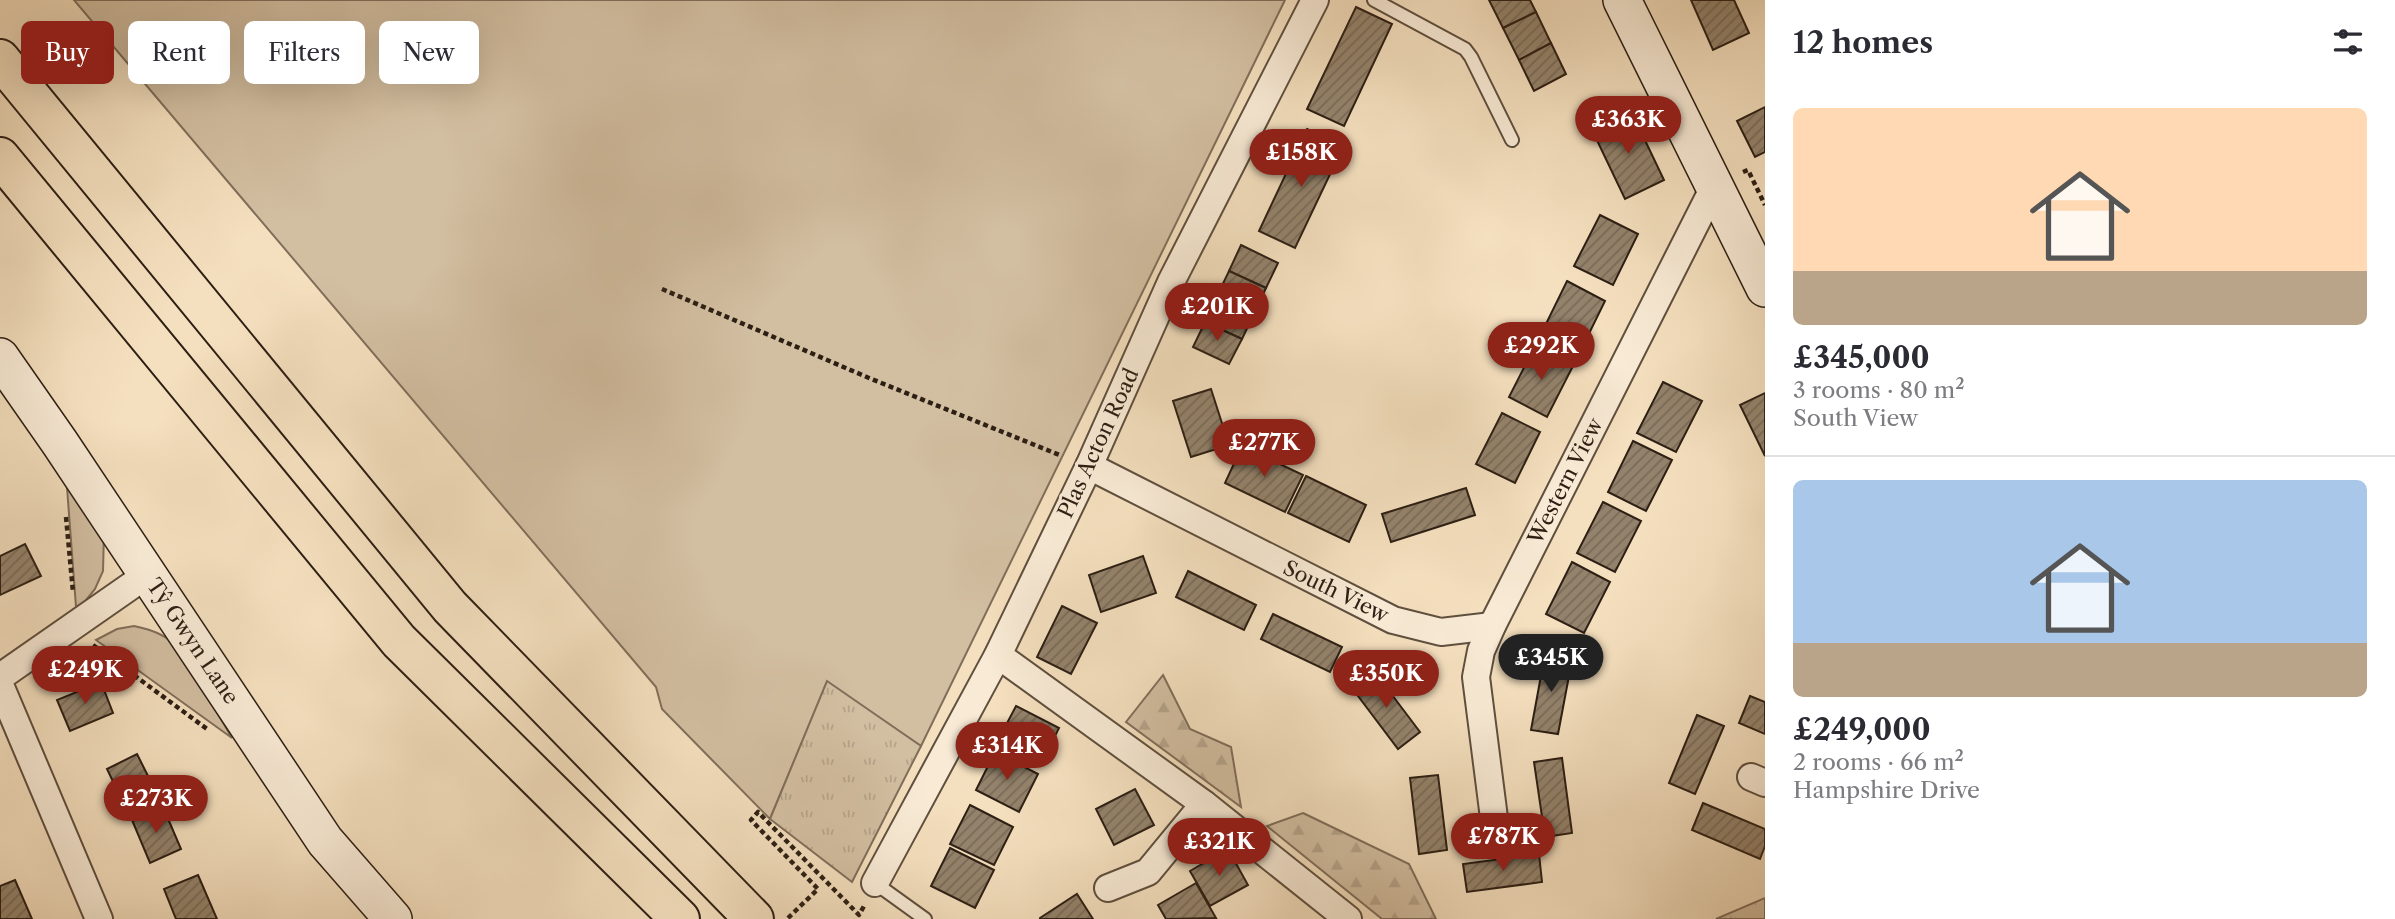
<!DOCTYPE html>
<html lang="en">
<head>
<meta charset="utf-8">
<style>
	body { margin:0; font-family:"Libre Caslon Text",serif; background:#f7f7f7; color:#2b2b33; height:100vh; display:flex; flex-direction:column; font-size:26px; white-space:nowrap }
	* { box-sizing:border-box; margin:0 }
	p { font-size:23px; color:#7c7c81 }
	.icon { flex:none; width:38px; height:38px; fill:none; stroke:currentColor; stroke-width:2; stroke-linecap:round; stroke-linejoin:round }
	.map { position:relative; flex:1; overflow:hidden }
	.details { display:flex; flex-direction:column; background:#fff; width:630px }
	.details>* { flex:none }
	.banner { position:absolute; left:21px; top:21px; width:665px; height:63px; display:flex; gap:14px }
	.price { position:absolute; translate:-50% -60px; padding:0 16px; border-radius:24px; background:#8f2418; color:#fff; font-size:23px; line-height:46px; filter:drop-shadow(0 2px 4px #0008) }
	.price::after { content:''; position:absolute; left:50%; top:42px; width:21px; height:16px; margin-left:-10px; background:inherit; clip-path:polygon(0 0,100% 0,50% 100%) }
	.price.on { background:#222; color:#fff }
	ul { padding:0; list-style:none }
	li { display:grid; align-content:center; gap:14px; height:371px; padding:0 28px }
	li+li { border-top:2px solid #e1e1e2 }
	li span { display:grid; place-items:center; height:217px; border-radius:10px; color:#555 }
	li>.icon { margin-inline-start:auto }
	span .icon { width:126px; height:126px; fill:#fffc; stroke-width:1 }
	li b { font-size:30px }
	h2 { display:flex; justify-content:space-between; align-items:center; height:84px; padding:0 28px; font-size:30px }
	.pill { padding:0 24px; border-radius:10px; background:#fff; box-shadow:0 7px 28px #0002; font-size:24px; line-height:63px }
	.pill.on { background:#8f2418; color:#fff }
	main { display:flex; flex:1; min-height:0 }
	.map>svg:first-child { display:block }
</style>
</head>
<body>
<main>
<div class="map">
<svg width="1765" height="919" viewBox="0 0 1765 919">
	<defs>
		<pattern id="forest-firs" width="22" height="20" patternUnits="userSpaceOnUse" patternTransform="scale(1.75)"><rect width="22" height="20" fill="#d2bea1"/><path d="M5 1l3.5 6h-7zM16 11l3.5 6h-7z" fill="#b5a38a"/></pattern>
		<pattern id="park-tufts" width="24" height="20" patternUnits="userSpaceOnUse" patternTransform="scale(1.75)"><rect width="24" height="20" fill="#d2bea1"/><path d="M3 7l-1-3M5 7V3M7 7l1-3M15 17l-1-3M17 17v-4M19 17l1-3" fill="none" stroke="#b5a38a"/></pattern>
		<pattern id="building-hatch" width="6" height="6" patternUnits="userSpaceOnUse" patternTransform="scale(1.75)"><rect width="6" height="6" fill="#94836c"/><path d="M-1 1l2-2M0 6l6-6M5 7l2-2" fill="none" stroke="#796b58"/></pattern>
	</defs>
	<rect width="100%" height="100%" fill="#f4dfbe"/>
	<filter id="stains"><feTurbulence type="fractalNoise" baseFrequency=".00286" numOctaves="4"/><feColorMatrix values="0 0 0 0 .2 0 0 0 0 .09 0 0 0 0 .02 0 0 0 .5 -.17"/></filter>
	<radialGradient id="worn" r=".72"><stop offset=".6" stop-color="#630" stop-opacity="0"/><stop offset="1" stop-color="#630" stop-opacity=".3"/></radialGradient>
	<g fill="#d2bea1" stroke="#806e5a" stroke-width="2">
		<polygon points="74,0 1285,0 921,746 827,682 770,819 662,709 656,687"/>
		<polygon points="65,461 104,532 103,571 95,589 78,610 76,607"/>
		<path d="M134,626c19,4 32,9 46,23l52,89 -136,-98 21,-11z"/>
	</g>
	<g fill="url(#forest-firs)" stroke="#806e5a" stroke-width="2">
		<polygon points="1163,675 1190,729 1231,747 1241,807 1126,722"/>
		<polygon points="1303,813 1409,864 1436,919 1382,919 1267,826"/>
	</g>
	<g fill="url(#park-tufts)" stroke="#806e5a" stroke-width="2">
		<polygon points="827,681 921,746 852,882 770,819"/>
		<polygon points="1765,898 1765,919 1716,919"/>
	</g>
	<g fill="url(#building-hatch)" stroke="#2d1f14" stroke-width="2">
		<polygon points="1489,0 1530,0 1536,12 1503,28"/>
		<polygon points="1691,0 1734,0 1749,33 1713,50"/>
		<polygon points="1356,7 1392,24 1344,126 1307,109"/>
		<polygon points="1536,12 1551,43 1519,60 1503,28"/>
		<polygon points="1551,43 1566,74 1534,91 1519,60"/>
		<polygon points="1765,107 1765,152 1755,157 1737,121"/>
		<polygon points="1632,113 1664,180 1625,199 1593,132"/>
		<polygon points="1307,129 1343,147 1295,248 1259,231"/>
		<polygon points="1600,215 1638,234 1613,285 1574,266"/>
		<polygon points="1241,245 1278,263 1266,288 1229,271"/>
		<polygon points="1229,271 1266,288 1254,314 1217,296"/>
		<polygon points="1567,281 1605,301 1580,352 1542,332"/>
		<polygon points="1217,296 1254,314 1242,339 1205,322"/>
		<polygon points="1205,322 1242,339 1229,364 1193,347"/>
		<polygon points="1535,346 1573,366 1547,417 1509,397"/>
		<polygon points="1663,382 1702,401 1676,452 1637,433"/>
		<polygon points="1211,389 1229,445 1191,457 1173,401"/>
		<polygon points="1765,393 1765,456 1740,405"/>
		<polygon points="1502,413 1540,432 1515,483 1476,464"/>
		<polygon points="1633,441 1672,460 1646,511 1608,492"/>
		<polygon points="1242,446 1303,475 1285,512 1225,483"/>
		<polygon points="1306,476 1366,505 1349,542 1288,513"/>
		<polygon points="1466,488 1475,515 1391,542 1382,514"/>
		<polygon points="1603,502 1641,521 1615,572 1577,553"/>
		<polygon points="25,544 41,576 0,595 0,556"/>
		<polygon points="1143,556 1156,593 1101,612 1089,575"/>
		<polygon points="1572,562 1610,582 1584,633 1546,614"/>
		<polygon points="1188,571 1256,605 1244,630 1176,597"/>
		<polygon points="1062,606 1097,623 1071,674 1037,657"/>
		<polygon points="1273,614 1342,647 1330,672 1261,639"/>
		<polygon points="1545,654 1572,660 1558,734 1531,730"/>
		<polygon points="1374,671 1420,732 1398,749 1352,688"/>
		<polygon points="101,682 113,713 70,731 57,700"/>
		<polygon points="1750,696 1765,702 1765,734 1739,723"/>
		<polygon points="1016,706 1059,728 1040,766 996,744"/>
		<polygon points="1697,715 1724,726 1695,794 1669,783"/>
		<polygon points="995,752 1038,774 1019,812 976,790"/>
		<polygon points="137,754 159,798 128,813 107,769"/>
		<polygon points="1562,758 1572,833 1545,837 1534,762"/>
		<polygon points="1438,775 1447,850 1419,854 1410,778"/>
		<polygon points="1135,789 1154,825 1114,845 1096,809"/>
		<polygon points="1703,803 1765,829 1765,846 1760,859 1692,830"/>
		<polygon points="970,805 1013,827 994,865 950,844"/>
		<polygon points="163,807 181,849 150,863 132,820"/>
		<polygon points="950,848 994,870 975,908 931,886"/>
		<polygon points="1228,849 1248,885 1210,906 1190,871"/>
		<polygon points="1539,854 1542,882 1467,892 1463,864"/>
		<polygon points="198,875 217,919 176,919 164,889"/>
		<polygon points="15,880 32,919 0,919 0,886"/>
		<polygon points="1196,883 1216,918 1166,919 1158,905"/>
		<polygon points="1077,894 1093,919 1040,919 1040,918"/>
	</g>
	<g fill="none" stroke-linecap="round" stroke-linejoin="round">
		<defs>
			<g id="lane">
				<polyline points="1374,0 1465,49 1471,57 1512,140"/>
				<polyline points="875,883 925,919"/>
			</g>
			<g id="street">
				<polyline points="1089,466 1393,620 1441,632 1492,626"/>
				<polyline points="998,655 1204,804 1348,919"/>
				<polyline points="0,677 148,574"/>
				<polyline points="0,685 99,919"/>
				<polyline points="1751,777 1765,783"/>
				<polyline points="1494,818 1476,677 1481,651 1492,626 1714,187"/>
				<polyline points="875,883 998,655 1089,466 1171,282 1315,0"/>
				<polyline points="1108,888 1148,872 1204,804"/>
			</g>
			<g id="secondary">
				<polyline points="1622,0 1765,288"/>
				<polyline points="0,357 60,443 325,841 393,919"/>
			</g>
			<g id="highway">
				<polyline points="0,59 450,607 754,919"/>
				<polyline points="0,157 399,641 680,919"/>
			</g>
		</defs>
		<use href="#lane" stroke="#5f4f3e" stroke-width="16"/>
		<use href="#street" stroke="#5f4f3e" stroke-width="30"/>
		<use href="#secondary" stroke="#2d1f14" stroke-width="40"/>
		<use href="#highway" stroke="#2d1f14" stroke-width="42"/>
		<g stroke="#2d1f14" stroke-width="4.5" stroke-dasharray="5 3.5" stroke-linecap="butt">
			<polyline points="1743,172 1748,170 1765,205"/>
			<polyline points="662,289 869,378 1062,456"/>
			<polyline points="66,517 73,592"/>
			<polyline points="93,645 207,729"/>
			<polyline points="788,918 818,889 751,820 758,812 859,915 864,906"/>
		</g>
		<use href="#lane" stroke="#f8ead5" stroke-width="12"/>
		<use href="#street" stroke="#f8ead5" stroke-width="26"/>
		<use href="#secondary" stroke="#f8ead5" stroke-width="37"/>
		<use href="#highway" stroke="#f4dfbe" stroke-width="38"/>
	</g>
	<g text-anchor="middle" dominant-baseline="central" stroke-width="6" stroke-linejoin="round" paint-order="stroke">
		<g font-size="21" fill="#2d1f14" stroke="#f8ead5">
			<text transform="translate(1098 443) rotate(-65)">Plas Acton Road</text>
			<text transform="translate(1565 481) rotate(-63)">Western View</text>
			<text transform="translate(1336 591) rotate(26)">South View</text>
			<text transform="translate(193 641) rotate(56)">Tŷ Gwyn Lane</text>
		</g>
	</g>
	<rect width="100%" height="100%" filter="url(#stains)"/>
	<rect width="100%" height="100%" fill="url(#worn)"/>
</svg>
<b class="price" style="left:1628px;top:156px">£363K</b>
<b class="price" style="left:1301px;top:189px">£158K</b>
<b class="price" style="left:1217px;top:343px">£201K</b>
<b class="price" style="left:1541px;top:382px">£292K</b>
<b class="price" style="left:1264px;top:479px">£277K</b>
<b class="price on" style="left:1551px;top:694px">£345K</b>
<b class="price" style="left:85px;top:706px">£249K</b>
<b class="price" style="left:1386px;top:710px">£350K</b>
<b class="price" style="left:1007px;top:782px">£314K</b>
<b class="price" style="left:156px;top:835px">£273K</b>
<b class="price" style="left:1503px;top:873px">£787K</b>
<b class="price" style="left:1219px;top:878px">£321K</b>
<div class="banner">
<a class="pill on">Buy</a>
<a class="pill">Rent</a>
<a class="pill">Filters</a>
<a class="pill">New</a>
</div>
</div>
<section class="details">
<h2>12 homes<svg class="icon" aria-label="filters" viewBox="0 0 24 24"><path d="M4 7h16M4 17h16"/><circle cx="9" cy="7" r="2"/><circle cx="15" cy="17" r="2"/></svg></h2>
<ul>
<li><span style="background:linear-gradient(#ffd9b3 75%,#b9a48a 0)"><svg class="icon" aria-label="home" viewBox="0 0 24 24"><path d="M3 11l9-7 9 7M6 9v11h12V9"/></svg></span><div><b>£345,000</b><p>3 rooms · 80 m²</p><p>South View</p></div></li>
<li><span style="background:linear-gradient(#a9c7e8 75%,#b9a48a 0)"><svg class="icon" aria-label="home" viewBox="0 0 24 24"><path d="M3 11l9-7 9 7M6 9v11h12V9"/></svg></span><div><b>£249,000</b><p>2 rooms · 66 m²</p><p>Hampshire Drive</p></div></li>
</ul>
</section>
</main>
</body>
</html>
